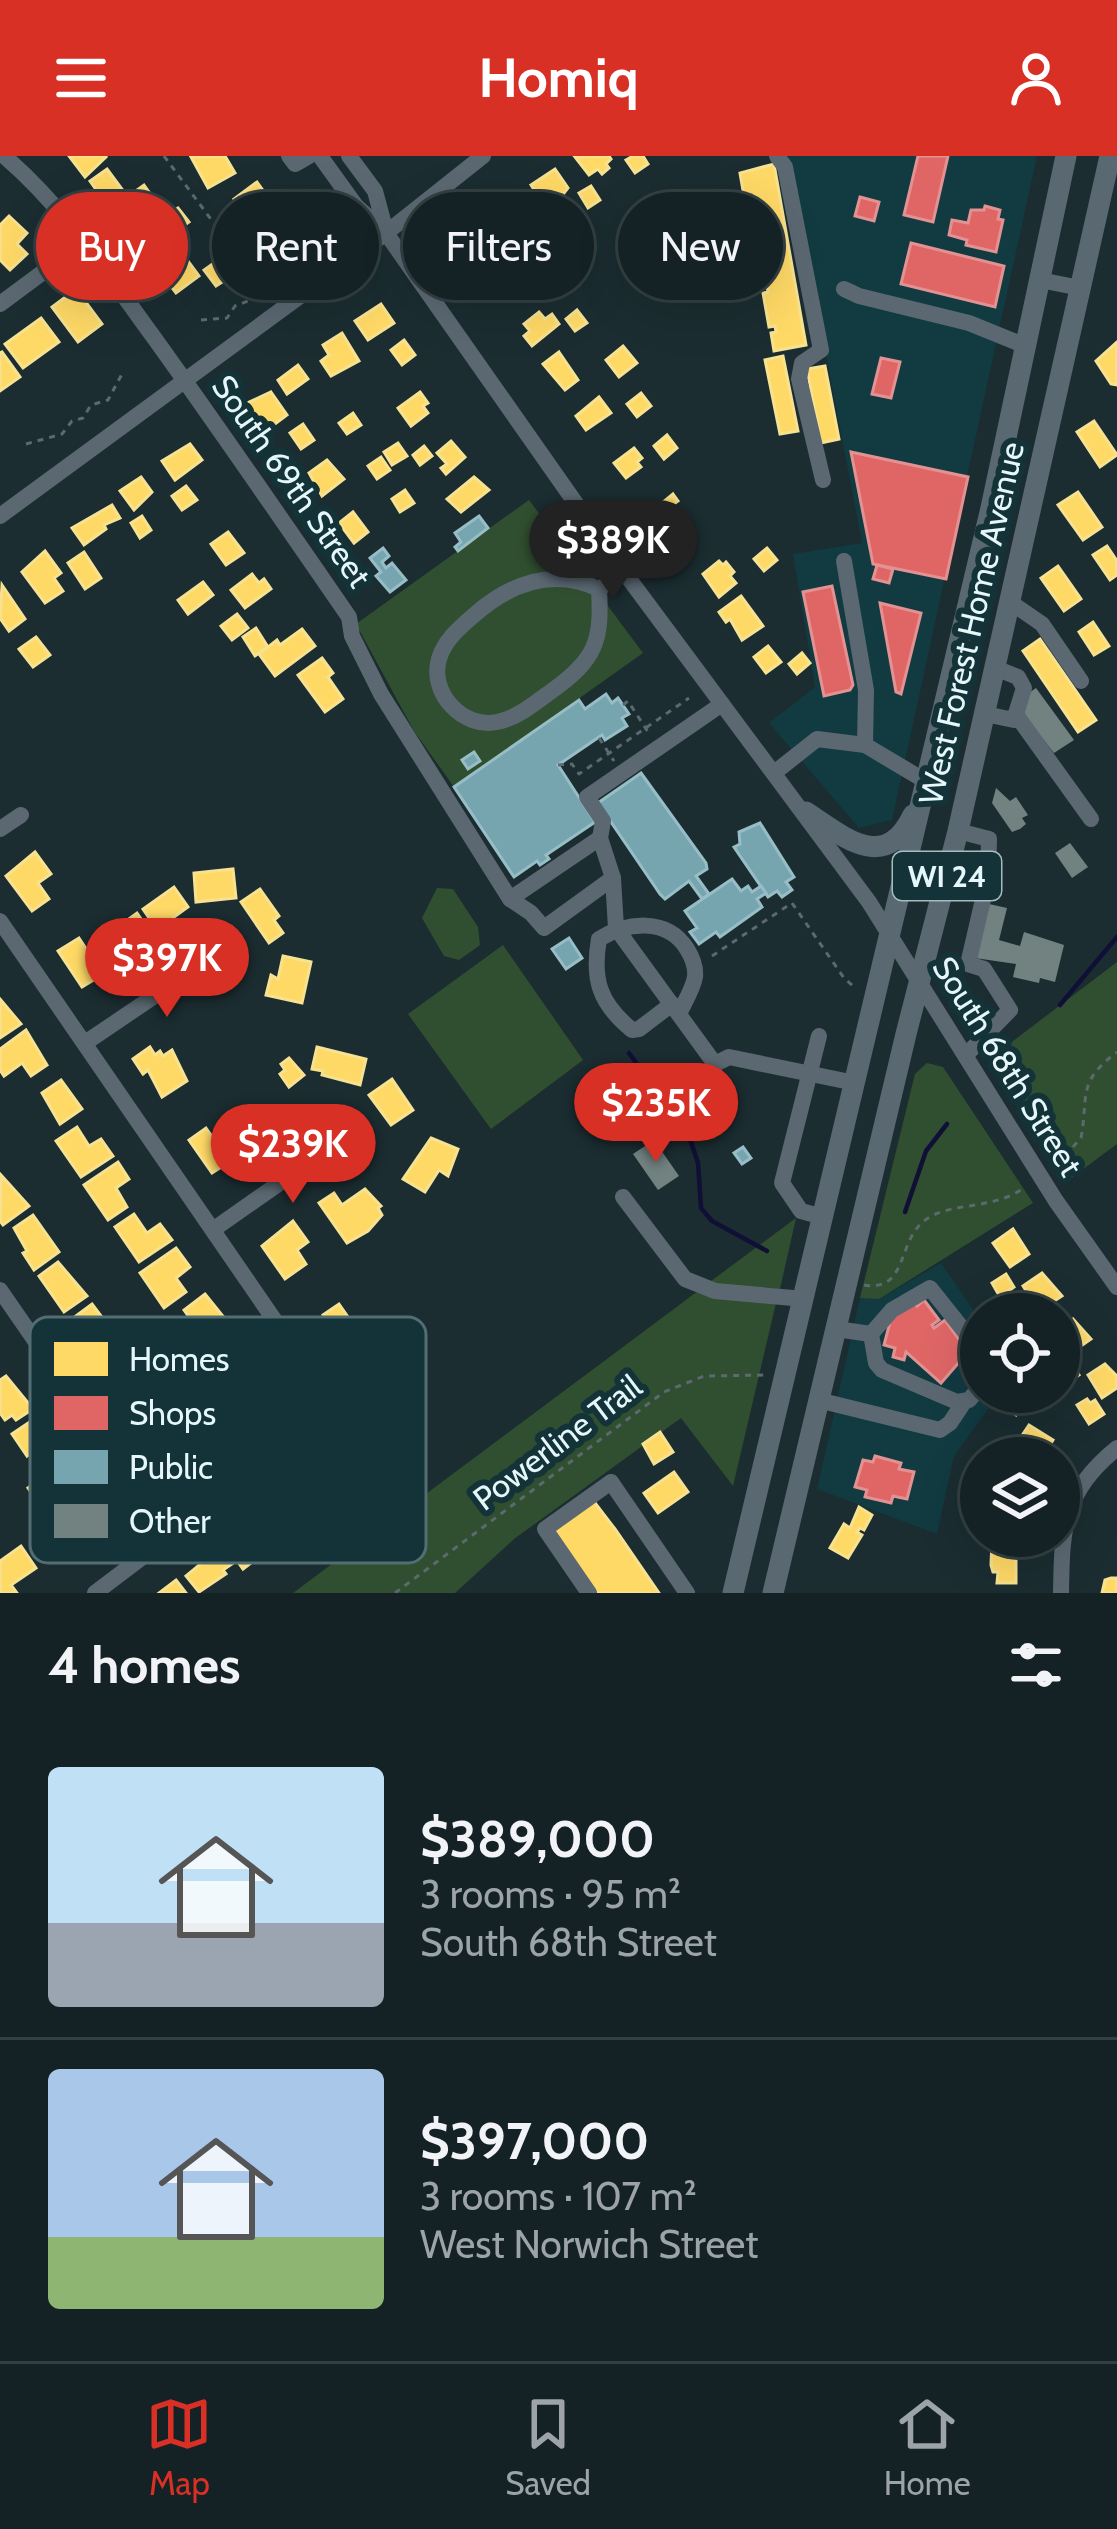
<!DOCTYPE html>
<html lang="en">
<head>
<meta charset="utf-8">
<style>
	body { margin:0; font-family:Cabin,sans-serif; background:#212f32; color:#f1f3f6; height:100vh; display:flex; flex-direction:column; font-size:45px; white-space:nowrap }
	* { box-sizing:border-box; margin:0 }
	p { font-size:39px; color:#9da4a7 }
	.icon { flex:none; width:66px; height:66px; fill:none; stroke:currentColor; stroke-width:2; stroke-linecap:round; stroke-linejoin:round }
	.map { position:relative; height:1437px; overflow:hidden }
	.sheet { display:flex; flex-direction:column; background:#142225; flex:1 }
	.sheet>* { flex:none }
	.top-card { position:absolute; left:36px; top:36px; width:1047px; height:108px; display:flex; gap:24px }
	.fabs { position:absolute; left:960px; top:1137px; display:grid; gap:24px }
	.fabs a { display:grid; place-items:center; width:120px; height:120px; border-radius:50%; background:#142225; box-shadow:0 12px 48px #0002,0 0 0 3px #333f42; font-size:60px }
	.price { position:absolute; translate:-50% -102px; padding:0 27px; border-radius:42px; background:#d93025; color:#fff; font-size:39px; line-height:78px; filter:drop-shadow(0 3px 6px #0008) }
	.price::after { content:''; position:absolute; left:50%; top:72px; width:36px; height:27px; margin-left:-18px; background:inherit; clip-path:polygon(0 0,100% 0,50% 100%) }
	.price.selected { background:#222; color:#fff }
	ul { padding:0; list-style:none }
	li { display:flex; align-items:center; gap:36px; height:300px; padding:0 48px }
	li+li { border-top:3px solid #333f42 }
	li span { display:grid; place-items:center; flex:none; width:336px; height:240px; border-radius:12px; color:#555 }
	li>.icon { margin-inline-start:auto }
	span .icon { width:144px; height:144px; fill:#fffc; stroke-width:1 }
	li b { font-size:51px }
	h2 { display:flex; justify-content:space-between; align-items:center; height:144px; padding:0 48px; font-size:51px }
	.chip { padding:0 42px; border-radius:54px; background:#142225; box-shadow:0 12px 48px #0002,0 0 0 3px #333f42; font-size:42px; line-height:108px }
	.chip.selected { background:#d93025; color:#fff }
	header { display:flex; justify-content:space-between; align-items:center; height:156px; padding:0 48px; background:#d93025; color:#fff; font-size:54px; font-weight:700 }
	.dock { display:flex; justify-content:space-around; align-items:center; height:168px; border-top:3px solid #333f42; background:#142225; font-size:33px; color:#9da4a7 }
	.dock a { display:grid; justify-items:center; gap:6px }
	.dock .selected { color:#d93025 }
	.map>svg:first-child { display:block }
</style>
</head>
<body>
<header><svg class="icon" aria-label="menu" viewBox="0 0 24 24"><path d="M4 6h16M4 12h16M4 18h16"/></svg>Homiq<svg class="icon" aria-label="person" viewBox="0 0 24 24"><circle cx="12" cy="8" r="4"/><path d="M4 21q1-7 8-7t8 7"/></svg></header>
<div class="map">
<svg width="1117" height="1437" viewBox="0 0 1117 1437">
	<rect width="100%" height="100%" fill="#1b2d31"/>
	<g fill="#113a41">
		<polygon points="788,0 1037,0 892,664 859,672 769,567 815,531 793,398 862,387"/>
		<polygon points="941,1107 981,1165 981,1236 1000,1236 954,1300 937,1378 817,1333 860,1142 879,1143"/>
	</g>
	<g fill="#304f30">
		<polygon points="529,344 643,497 454,631 414,575 356,468"/>
		<polygon points="437,732 453,733 478,771 480,789 459,804 444,800 422,762"/>
		<polygon points="503,789 583,904 491,973 408,858"/>
		<polygon points="1117,806 1117,988 1067,1025 996,898"/>
		<polygon points="927,907 943,911 1033,1047 879,1143 860,1142 915,918"/>
		<polygon points="796,1062 780,1133 707,1128"/>
		<polygon points="698,1135 776,1147 733,1330 681,1262 514,1383 455,1437 293,1437"/>
	</g>
	<g fill="#ffd966" stroke="#f7e292" stroke-width="3">
		<polygon points="69,0 105,0 106,1 85,21"/>
		<polygon points="225,0 235,17 208,32 191,1"/>
		<polygon points="609,0 611,3 606,8 609,12 602,18 598,13 589,19 575,1"/>
		<polygon points="633,0 643,0 648,8 635,17 626,4"/>
		<polygon points="774,8 806,189 774,195 771,177 776,176 775,170 769,171 763,137 768,136 767,130 761,131 756,97 760,96 759,91 753,91 747,57 752,56 751,51 746,52 740,17"/>
		<polygon points="107,13 127,40 110,53 90,25"/>
		<polygon points="555,13 568,32 557,46 554,41 543,48 531,29"/>
		<polygon points="257,26 282,61 259,78 234,43"/>
		<polygon points="144,29 151,39 137,49 130,39"/>
		<polygon points="591,30 600,44 588,52 579,37"/>
		<polygon points="148,47 161,64 135,84 122,66"/>
		<polygon points="514,48 519,55 525,52 533,65 506,84 489,59 504,49 506,53"/>
		<polygon points="178,52 189,66 174,77 163,62"/>
		<polygon points="9,60 27,77 17,88 27,98 10,114 0,104 0,69"/>
		<polygon points="480,66 516,126 496,140 470,96 466,98 455,83"/>
		<polygon points="551,70 566,90 556,98 540,79"/>
		<polygon points="174,86 199,120 176,137 150,103"/>
		<polygon points="218,104 230,121 216,130 204,114"/>
		<polygon points="76,133 102,168 78,186 52,151"/>
		<polygon points="381,148 394,167 368,184 355,165"/>
		<polygon points="577,154 587,167 575,175 566,163"/>
		<polygon points="539,156 545,163 552,158 559,168 532,190 524,180 530,175 524,168"/>
		<polygon points="41,162 59,186 23,212 5,188"/>
		<polygon points="342,177 359,205 331,220 321,205 329,199 323,189"/>
		<polygon points="404,184 415,199 402,209 391,194"/>
		<polygon points="1117,186 1117,229 1111,228 1096,205"/>
		<polygon points="623,190 637,207 619,221 606,204"/>
		<polygon points="2,196 20,221 0,235 0,197"/>
		<polygon points="559,196 578,224 565,234 543,208"/>
		<polygon points="783,200 798,275 780,278 765,204"/>
		<polygon points="298,209 308,223 287,238 278,224"/>
		<polygon points="825,210 839,283 821,287 807,213"/>
		<polygon points="271,236 287,259 267,274 247,247"/>
		<polygon points="420,236 428,247 423,250 428,257 411,270 398,252"/>
		<polygon points="641,237 651,250 637,261 627,248"/>
		<polygon points="599,241 611,257 586,274 576,260"/>
		<polygon points="353,257 361,269 347,278 339,267"/>
		<polygon points="1094,265 1117,299 1100,311 1077,276"/>
		<polygon points="303,268 314,284 301,293 290,277"/>
		<polygon points="667,279 677,292 664,303 654,290"/>
		<polygon points="451,285 465,301 446,318 441,312 447,308 437,297"/>
		<polygon points="398,287 407,300 392,309 384,296"/>
		<polygon points="190,288 202,304 175,324 162,305"/>
		<polygon points="424,290 432,300 420,309 413,299"/>
		<polygon points="634,292 642,302 637,306 641,311 626,322 614,307"/>
		<polygon points="381,301 390,314 377,323 368,310"/>
		<polygon points="327,304 344,323 322,340 309,317"/>
		<polygon points="141,321 152,336 134,354 120,335"/>
		<polygon points="474,321 489,334 461,356 447,343"/>
		<polygon points="186,330 197,344 182,354 172,340"/>
		<polygon points="405,334 414,347 400,356 392,343"/>
		<polygon points="1078,336 1102,371 1083,384 1058,349"/>
		<polygon points="673,338 678,345 670,351 690,382 677,392 653,361 661,355 657,351"/>
		<polygon points="112,349 120,362 104,369 106,373 84,389 72,372"/>
		<polygon points="353,356 368,376 354,387 339,367"/>
		<polygon points="142,360 151,374 140,382 131,367"/>
		<polygon points="228,376 244,397 226,409 211,388"/>
		<polygon points="1107,390 1117,405 1117,419 1110,424 1093,399"/>
		<polygon points="767,392 777,404 764,415 754,403"/>
		<polygon points="45,395 61,417 54,422 63,435 45,447 22,416"/>
		<polygon points="84,396 101,422 85,433 68,407"/>
		<polygon points="719,405 723,409 726,406 734,416 730,420 736,427 719,441 703,418"/>
		<polygon points="1058,410 1081,443 1064,455 1041,422"/>
		<polygon points="252,418 259,427 264,423 271,433 245,452 231,434"/>
		<polygon points="203,426 213,439 188,458 178,444"/>
		<polygon points="2,429 25,463 9,475 0,462"/>
		<polygon points="741,440 763,470 742,484 730,463 726,466 719,456"/>
		<polygon points="237,458 248,472 232,484 221,470"/>
		<polygon points="1093,466 1109,490 1094,499 1079,476"/>
		<polygon points="256,472 268,491 255,500 243,481"/>
		<polygon points="302,473 315,490 275,520 259,498 277,484 280,489"/>
		<polygon points="36,481 50,499 33,511 19,493"/>
		<polygon points="1040,483 1096,564 1078,576 1023,495"/>
		<polygon points="768,490 781,506 766,517 754,501"/>
		<polygon points="802,497 810,507 797,518 789,508"/>
		<polygon points="322,502 333,517 328,521 343,543 325,556 298,519"/>
		<polygon points="35,696 51,718 38,727 49,743 32,755 6,720"/>
		<polygon points="233,713 236,742 196,746 194,717"/>
		<polygon points="174,731 188,751 170,764 177,775 164,784 143,753"/>
		<polygon points="260,733 279,760 274,764 283,777 269,787 241,746"/>
		<polygon points="137,757 157,786 143,797 135,790 120,800 105,780"/>
		<polygon points="79,782 91,800 104,791 119,815 100,827 97,822 82,831 58,795"/>
		<polygon points="283,800 311,806 302,847 266,839 271,819 278,823"/>
		<polygon points="0,843 21,868 0,882"/>
		<polygon points="26,874 47,909 31,920 22,907 4,920 0,914 0,893"/>
		<polygon points="150,891 155,899 160,895 163,900 172,894 187,925 162,941 148,914 143,918 133,903"/>
		<polygon points="317,891 366,903 360,929 322,919 323,915 312,913"/>
		<polygon points="289,902 304,919 289,931 280,918 285,914 281,908"/>
		<polygon points="392,923 413,954 391,969 369,939"/>
		<polygon points="61,924 82,953 60,968 42,937"/>
		<polygon points="266,954 279,972 254,990 241,972"/>
		<polygon points="77,971 89,990 101,983 113,1000 81,1021 56,985"/>
		<polygon points="206,972 216,986 229,977 245,1001 226,1014 223,1010 212,1017 189,984"/>
		<polygon points="431,982 458,993 448,1020 439,1014 425,1036 403,1023"/>
		<polygon points="118,1006 129,1023 116,1032 127,1051 108,1064 84,1029"/>
		<polygon points="1,1019 29,1050 3,1069 0,1065"/>
		<polygon points="365,1033 381,1050 378,1052 382,1059 368,1075 347,1087 319,1047 334,1037 342,1049"/>
		<polygon points="134,1058 147,1077 160,1068 172,1084 139,1106 115,1071"/>
		<polygon points="33,1059 59,1096 34,1114 23,1097 27,1095 14,1072"/>
		<polygon points="293,1065 308,1086 297,1094 306,1108 285,1123 262,1090"/>
		<polygon points="1013,1073 1029,1098 1010,1111 993,1087"/>
		<polygon points="176,1092 190,1111 176,1122 186,1136 164,1152 140,1117"/>
		<polygon points="58,1106 87,1140 64,1156 39,1120"/>
		<polygon points="1042,1117 1062,1140 1039,1155 1023,1130"/>
		<polygon points="1006,1118 1014,1131 1000,1141 992,1127"/>
		<polygon points="205,1138 230,1169 207,1186 184,1154"/>
		<polygon points="92,1148 116,1180 93,1197 69,1165"/>
		<polygon points="339,1148 369,1191 352,1202 323,1159"/>
		<polygon points="1073,1163 1091,1183 1071,1197 1068,1193 1059,1199 1059,1172"/>
		<polygon points="1069,1206 1079,1219 1065,1229 1059,1214"/>
		<polygon points="1105,1208 1117,1220 1117,1232 1102,1242 1088,1219"/>
		<polygon points="6,1220 33,1253 16,1264 12,1259 5,1264 0,1257 0,1224"/>
		<polygon points="1008,1240 1022,1250 1016,1259 1002,1249"/>
		<polygon points="1087,1243 1090,1247 1095,1244 1104,1258 1089,1268 1077,1249"/>
		<polygon points="37,1261 60,1295 41,1309 32,1296 27,1300 12,1278"/>
		<polygon points="1029,1269 1053,1284 1042,1302 1007,1302"/>
		<polygon points="660,1276 673,1296 654,1308 643,1288"/>
		<polygon points="64,1307 89,1335 65,1351 57,1338 40,1350 28,1332"/>
		<polygon points="674,1316 688,1336 658,1357 644,1337"/>
		<polygon points="592,1343 615,1373 659,1437 594,1437 550,1371"/>
		<polygon points="859,1351 872,1359 864,1374 860,1372 857,1376 862,1379 848,1402 830,1392 844,1368 850,1372"/>
		<polygon points="261,1363 274,1379 259,1390 264,1397 243,1413 226,1389"/>
		<polygon points="992,1384 1022,1385 1022,1399 1016,1399 1016,1427 997,1427 998,1416 993,1416 991,1409"/>
		<polygon points="21,1390 36,1412 11,1429 17,1437 0,1437 0,1405"/>
		<polygon points="220,1392 232,1408 223,1414 226,1418 199,1436 186,1420"/>
		<polygon points="1111,1422 1117,1422 1117,1437 1102,1437 1105,1424"/>
		<polygon points="176,1424 186,1437 159,1437"/>
	</g>
	<g fill="#e06666" stroke="#e29292" stroke-width="3">
		<polygon points="918,0 948,0 933,66 904,59"/>
		<polygon points="860,41 879,46 874,65 855,60"/>
		<polygon points="985,50 1000,54 998,63 1003,64 996,96 966,89 967,84 949,79 952,64 968,67 971,54 984,54"/>
		<polygon points="911,87 1004,110 995,151 901,128"/>
		<polygon points="881,202 900,206 891,242 872,238"/>
		<polygon points="851,296 968,321 946,423 873,408"/>
		<polygon points="877,409 893,413 889,427 873,423"/>
		<polygon points="832,430 853,529 850,534 824,540 803,436"/>
		<polygon points="880,447 921,457 901,538 896,536"/>
		<polygon points="924,1144 939,1164 932,1169 934,1172 945,1164 968,1196 941,1227 906,1196 904,1204 893,1201 895,1192 884,1189 891,1162 913,1145 917,1150"/>
		<polygon points="875,1300 901,1307 899,1313 914,1316 907,1343 893,1340 891,1347 865,1341 867,1334 855,1331 863,1304 873,1306"/>
	</g>
	<g fill="#76a5af" stroke="#97bec6" stroke-width="3">
		<polygon points="479,360 488,372 458,395 455,391 461,386 455,377"/>
		<polygon points="383,392 389,400 382,406 386,412 392,407 406,424 390,436 376,420 381,416 370,402"/>
		<polygon points="606,538 612,547 618,542 629,558 622,562 627,570 605,584 602,579 558,609 595,666 546,699 549,703 540,709 537,705 514,721 454,631 579,544 585,553"/>
		<polygon points="474,596 480,605 468,613 462,604"/>
		<polygon points="641,617 706,707 707,713 696,720 709,738 702,743 689,725 665,743 660,738 598,647"/>
		<polygon points="760,667 794,721 786,726 792,734 782,741 777,735 768,741 734,691 740,688 739,676"/>
		<polygon points="732,723 741,735 748,730 752,736 761,730 766,737 757,743 762,751 720,781 716,776 699,788 690,776 697,772 685,755"/>
		<polygon points="569,782 582,802 566,813 552,793"/>
		<polygon points="743,991 751,1002 742,1008 734,997"/>
	</g>
	<g fill="none" stroke-linecap="round" stroke-linejoin="round">
		<g stroke="#100f36" stroke-width="4.5">
			<polyline points="1060,849 1117,781"/>
			<polyline points="629,897 688,977 698,1007 701,1052 712,1065 767,1095"/>
			<polyline points="905,1056 926,995 947,968"/>
		</g>
	</g>
	<g fill="#728281">
		<polygon points="1036,532 1074,584 1054,597 1024,559 1029,537"/>
		<polygon points="996,632 1010,645 1016,641 1028,659 1022,662 1026,668 1020,673 1012,676 992,647"/>
		<polygon points="1070,687 1088,711 1072,722 1055,697"/>
		<polygon points="989,748 1007,752 999,784 1020,790 1024,776 1064,789 1055,826 1040,822 1039,827 1013,821 1016,808 975,802"/>
		<polygon points="654,984 679,1020 658,1034 633,998"/>
	</g>
	<g fill="none" stroke-linecap="round" stroke-linejoin="round">
		<g stroke="#5c696f" stroke-width="3" stroke-dasharray="6 6" stroke-linecap="butt">
			<polyline points="164,0 259,128"/>
			<polyline points="201,164 227,162 235,150 248,145 258,129 288,107 289,100"/>
			<polyline points="26,288 62,278 72,265 83,262 91,249 108,244 122,218"/>
			<polyline points="623,549 628,545 650,579"/>
			<polyline points="599,582 614,605"/>
			<polyline points="558,609 572,608 579,618 689,542"/>
			<polyline points="712,800 792,747 844,822 854,831"/>
			<path d="M1057,1009l24,-27c8,-42 -5,-55 36,-86"/>
			<path d="M864,1129c44,7 33,-43 60,-64 25,-20 67,-10 100,-33"/>
			<polyline points="395,1437 664,1236 704,1220 767,1219"/>
		</g>
		<g stroke="#5b6872" stroke-width="16">
			<path d="M4,0c61,52 104,119 151,183 66,92 130,185 194,278l3,19 29,58 129,205 90,-61"/>
			<polyline points="289,0 295,8 309,0"/>
			<polyline points="320,0 356,50 386,77 624,416 869,746 1056,1045 1117,1131"/>
			<polyline points="349,0 375,35 386,76"/>
			<polyline points="777,0 785,11 821,194 802,207 799,223 823,324"/>
			<polyline points="1040,124 1080,132"/>
			<polyline points="844,133 859,140 969,167 1026,190"/>
			<polyline points="0,148 85,85"/>
			<polyline points="0,360 386,77 483,0"/>
			<polyline points="844,405 866,534 865,589"/>
			<path d="M599,433c3,52 -3,70 -46,101 -17,12 -35,28 -56,32 -34,7 -68,-29 -58,-63 5,-18 20,-31 34,-43 36,-32 79,-49 126,-27l25,-17"/>
			<polyline points="1010,446 1042,468 1081,525"/>
			<polyline points="722,548 587,641 603,665 600,682 613,722 616,772 715,908 729,901 855,927"/>
			<polyline points="985,558 1014,564 1024,532 1018,521 995,512"/>
			<polyline points="1017,560 1091,663"/>
			<polyline points="774,617 817,583 865,589 927,626"/>
			<polyline points="0,673 21,659"/>
			<polyline points="958,675 989,683 988,722 968,808 984,813 1010,854 966,899"/>
			<polyline points="510,743 531,757 544,772 613,722"/>
			<polyline points="0,765 315,1223 319,1255 301,1281 95,1437"/>
			<path d="M672,848l-33,25 -7,1c-33,-27 -40,-51 -33,-91 28,-17 68,-22 88,10 5,8 9,19 8,28 -2,12 -11,26 -16,37"/>
			<polyline points="819,880 782,1027 801,1055 823,1061"/>
			<polyline points="85,887 218,797"/>
			<polyline points="623,1041 685,1123 715,1135 804,1143"/>
			<polyline points="214,1073 341,984"/>
			<polyline points="0,1134 171,1381"/>
			<polyline points="836,1173 871,1178"/>
			<polyline points="871,1178 892,1154 930,1132 981,1196"/>
			<polyline points="871,1178 876,1207 882,1214 957,1246 969,1244 981,1230"/>
			<polyline points="818,1244 940,1274 950,1267 964,1246"/>
			<polyline points="589,1437 545,1373 611,1326 687,1437"/>
			<path d="M1061,1437c1,-66 2,-101 56,-145"/>
		</g>
		<g stroke="#596871" stroke-width="21">
			<path d="M806,656c38,25 79,62 107,3"/>
			<polyline points="733,1437 991,352 1066,0"/>
			<polyline points="773,1437 906,878 958,675 1110,0"/>
		</g>
	</g>
	<g text-anchor="middle" dominant-baseline="central" stroke-width="12" stroke-linejoin="round" paint-order="stroke">
		<rect fill="#133339" stroke="#a6bcc0" stroke-width="3" x="893" y="696" width="108" height="48" rx="9"/>
		<g font-size="30" font-weight="bold" fill="#e5f7fa">
			<text x="947" y="720">WI 24</text>
		</g>
		<g font-size="33" fill="#e5f7fa" stroke="#133339">
			<text transform="translate(292 325) rotate(55)">South 69th Street</text>
			<text transform="translate(971 467) rotate(-77)">West Forest Home Avenue</text>
			<text transform="translate(1008 910) rotate(58)">South 68th Street</text>
			<text transform="translate(557 1286) rotate(-37)">Powerline Trail</text>
		</g>
	</g>
	<rect x="30" y="1161" width="396" height="246" rx="18" fill="#133339" stroke="#526e73" stroke-width="3"/>
	<rect x="54" y="1186" width="54" height="34" fill="#ffd966"/>
	<rect x="54" y="1240" width="54" height="34" fill="#e06666"/>
	<rect x="54" y="1294" width="54" height="34" fill="#76a5af"/>
	<rect x="54" y="1348" width="54" height="34" fill="#728281"/>
	<g font-size="33" fill="#e5f7fa">
		<text x="129" y="1215">Homes</text>
		<text x="129" y="1269">Shops</text>
		<text x="129" y="1323">Public</text>
		<text x="129" y="1377">Other</text>
	</g>
</svg>
<div class="fabs">
<a><svg class="icon" aria-label="locate" viewBox="0 0 24 24"><circle cx="12" cy="12" r="6"/><path d="M12 2v4M12 18v4M2 12h4M18 12h4"/></svg></a>
<a><svg class="icon" aria-label="layers" viewBox="0 0 24 24"><path d="M12 4l9 5-9 5-9-5zM3 14l9 5 9-5"/></svg></a>
</div>
<b class="price selected" style="left:613px;top:446px">$389K</b>
<b class="price" style="left:167px;top:864px">$397K</b>
<b class="price" style="left:656px;top:1009px">$235K</b>
<b class="price" style="left:293px;top:1050px">$239K</b>
<div class="top-card">
<a class="chip selected">Buy</a>
<a class="chip">Rent</a>
<a class="chip">Filters</a>
<a class="chip">New</a>
</div>
</div>
<section class="sheet">
<h2>4 homes<svg class="icon" aria-label="filters" viewBox="0 0 24 24"><path d="M4 7h16M4 17h16"/><circle cx="9" cy="7" r="2"/><circle cx="15" cy="17" r="2"/></svg></h2>
<ul>
<li><span style="background:linear-gradient(#bfe0f5 65%,#9aa5b1 0)"><svg class="icon" aria-label="home" viewBox="0 0 24 24"><path d="M3 11l9-7 9 7M6 9v11h12V9"/></svg></span><div><b>$389,000</b><p>3 rooms · 95 m²</p><p>South 68th Street</p></div></li>
<li><span style="background:linear-gradient(#a9c7e8 70%,#8fb573 0)"><svg class="icon" aria-label="home" viewBox="0 0 24 24"><path d="M3 11l9-7 9 7M6 9v11h12V9"/></svg></span><div><b>$397,000</b><p>3 rooms · 107 m²</p><p>West Norwich Street</p></div></li>
</ul>
</section>
<nav class="dock">
<a class="selected"><svg class="icon" aria-label="map" viewBox="0 0 24 24"><path d="M3 6l6-2 6 2 6-2v14l-6 2-6-2-6 2zM9 4v14M15 6v14"/></svg>Map</a>
<a><svg class="icon" aria-label="saved" viewBox="0 0 24 24"><path d="M7 4h10v16l-5-4-5 4z"/></svg>Saved</a>
<a><svg class="icon" aria-label="home" viewBox="0 0 24 24"><path d="M3 11l9-7 9 7M6 9v11h12V9"/></svg>Home</a>
</nav>
</body>
</html>
